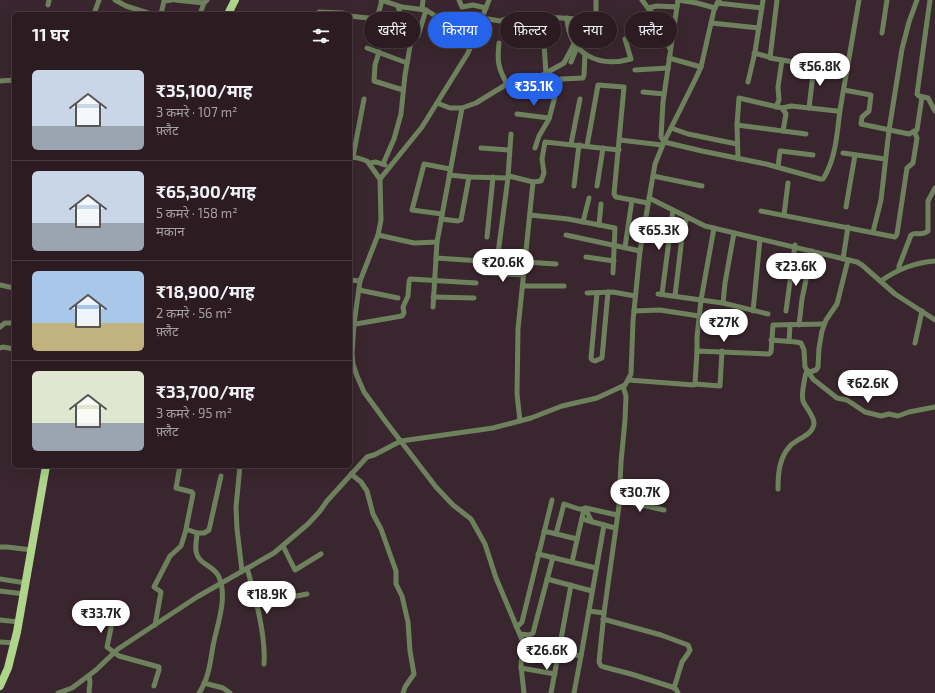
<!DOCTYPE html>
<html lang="hi">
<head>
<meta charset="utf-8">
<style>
	body { margin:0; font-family:"Exo 2","Noto Sans Devanagari",sans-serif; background:#34252a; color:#f1f3f6; height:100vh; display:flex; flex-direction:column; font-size:15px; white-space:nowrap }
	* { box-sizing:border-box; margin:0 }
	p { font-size:13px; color:#a6a1a5 }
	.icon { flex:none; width:22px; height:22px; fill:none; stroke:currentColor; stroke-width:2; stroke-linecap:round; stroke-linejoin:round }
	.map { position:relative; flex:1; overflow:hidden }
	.panel { position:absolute; left:12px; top:12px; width:340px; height:456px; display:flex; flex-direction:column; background:#2c1c22; border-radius:6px; box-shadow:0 4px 16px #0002,0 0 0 1px #483a40 }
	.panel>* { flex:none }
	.banner { position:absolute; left:364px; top:12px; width:380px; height:36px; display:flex; gap:8px }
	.price { position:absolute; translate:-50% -34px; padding:0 9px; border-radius:14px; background:#fff; color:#222; font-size:13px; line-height:26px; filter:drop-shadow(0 1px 2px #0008) }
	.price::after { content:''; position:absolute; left:50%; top:24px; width:12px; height:9px; margin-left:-6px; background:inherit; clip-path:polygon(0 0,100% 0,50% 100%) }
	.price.selected { background:#2563eb; color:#fff }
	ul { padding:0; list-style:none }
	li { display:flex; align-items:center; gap:12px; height:100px; padding:0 20px }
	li+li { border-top:1px solid #483a40 }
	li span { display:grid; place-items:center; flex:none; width:112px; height:80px; border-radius:6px; color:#555 }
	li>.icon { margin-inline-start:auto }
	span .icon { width:48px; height:48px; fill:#fffc; stroke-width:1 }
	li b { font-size:17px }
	h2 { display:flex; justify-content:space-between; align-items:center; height:48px; padding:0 20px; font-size:17px }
	.pill { padding:0 14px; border-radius:18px; background:#2c1c22; box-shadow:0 4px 16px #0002,0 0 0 1px #483a40; font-size:14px; line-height:36px }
	.pill.selected { background:#2563eb; color:#fff }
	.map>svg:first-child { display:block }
</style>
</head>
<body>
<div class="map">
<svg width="935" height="693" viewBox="0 0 935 693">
	<rect width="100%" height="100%" fill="#3a262e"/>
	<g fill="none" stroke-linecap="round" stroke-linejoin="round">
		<g stroke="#6e815d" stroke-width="5">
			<polyline points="115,0 126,6 151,14"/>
			<polyline points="175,0 204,3 207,0"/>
			<polyline points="381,0 402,7 426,10 448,24 475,35"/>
			<polyline points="459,0 462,7 473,5 486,8"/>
			<polyline points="642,0 654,16 670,49"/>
			<path d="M678,0l-15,102 -2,35 3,5 38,9 64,13 54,15h3c13,-20 14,-46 17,-69"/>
			<polyline points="678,0 697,3 715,8"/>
			<polyline points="777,0 770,58 847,71"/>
			<polyline points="930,0 917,94 919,96 928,98 935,111"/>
			<polyline points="717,3 762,8"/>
			<polyline points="48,5 49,0"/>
			<polyline points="648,8 657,6 677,7"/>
			<polyline points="422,9 423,0"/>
			<polyline points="319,12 343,13 344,14"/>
			<polyline points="94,14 99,0"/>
			<polyline points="161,14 164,1 172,0"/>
			<polyline points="200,14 204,3"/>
			<polyline points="350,16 377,19 382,0"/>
			<polyline points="482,18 500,21 516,15 592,20 596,18 596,0"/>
			<path d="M567,18c2,36 31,50 64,41l-6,-20"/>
			<polyline points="711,23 759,28"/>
			<polyline points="882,33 887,0"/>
			<polyline points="418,36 426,10"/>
			<path d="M499,43c-2,18 -1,25 8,41"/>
			<polyline points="544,43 546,74"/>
			<polyline points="367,48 407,63"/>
			<polyline points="379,52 375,65 374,81 403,90"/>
			<polyline points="754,53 769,57"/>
			<polyline points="669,58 701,67"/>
			<polyline points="571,62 577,47"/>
			<polyline points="635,70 668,68"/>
			<polyline points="0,81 14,80"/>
			<polyline points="748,82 755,52 763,0"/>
			<polyline points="844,90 871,95 869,111 862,117 861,124 909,134 917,130 922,97 919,96"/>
			<polyline points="643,92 664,94"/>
			<polyline points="437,103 450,108 462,108 476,103 507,84 525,83 532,81 564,63 574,44"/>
			<polyline points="776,107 779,100 778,87 782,60"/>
			<polyline points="782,108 791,106 837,111 840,110 859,0"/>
			<polyline points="809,108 814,65"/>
			<polyline points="517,114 549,118"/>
			<polyline points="737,125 806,134"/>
			<polyline points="671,128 688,134 737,144"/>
			<polyline points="620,140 662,145"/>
			<polyline points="571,144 580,99"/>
			<polyline points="587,146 598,85 624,87 614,194 616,197 648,203"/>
			<polyline points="481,148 509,150"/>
			<polyline points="535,148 539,136 549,119 555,96 561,79 583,78 584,75 585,54"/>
			<polyline points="843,153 885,159"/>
			<polyline points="350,157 358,158 367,161 380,179 381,220 378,235 360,281 354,324 352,354 353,364 357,376 364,392 386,422 436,487 453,505 471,519 485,544 496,578 523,642 521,666 524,693"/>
			<polyline points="353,157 364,99"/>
			<polyline points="738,159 737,125 739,98 782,108 786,114 783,131"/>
			<polyline points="370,163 376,162 385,165"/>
			<polyline points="383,164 394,139 401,114 405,75 411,41 410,37 403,24 398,6"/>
			<polyline points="778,167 780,151 781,151 813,155"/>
			<polyline points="509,176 533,182 518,329 517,394 520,421"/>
			<polyline points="653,176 702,186"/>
			<polyline points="508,177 511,134"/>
			<polyline points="380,179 422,127 468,53 489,0"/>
			<polyline points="533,182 541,181 544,173 542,159 545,142 619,150"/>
			<polyline points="574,186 579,145"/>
			<polyline points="597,186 603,148"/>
			<polyline points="649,198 705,226 857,262 862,265 895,294 935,320"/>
			<polyline points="846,207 855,155"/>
			<polyline points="761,211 895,237 897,234 907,168 913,163 917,138 914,131"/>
			<polyline points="442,214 412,210 424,164 450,169"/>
			<polyline points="530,215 568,219 615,228 613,273"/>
			<polyline points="784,215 788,183"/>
			<polyline points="441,219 458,221 461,220 469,177"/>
			<polyline points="583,222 589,198"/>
			<polyline points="599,225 601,204"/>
			<polyline points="873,232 881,200 889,130 902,49 909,22 917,0"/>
			<polyline points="378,235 414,243 437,242 462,108"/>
			<polyline points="566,235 640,251"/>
			<polyline points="663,235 682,237"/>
			<polyline points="487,237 493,177"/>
			<polyline points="625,247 632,200"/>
			<polyline points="586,257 614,261"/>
			<polyline points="436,258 496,262 497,261 508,178 469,177 449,175"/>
			<polyline points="843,259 848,227"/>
			<polyline points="525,262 556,264"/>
			<path d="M899,270v-4l12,-31c6,-4 9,2 17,-4v-30l7,-13"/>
			<polyline points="483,273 523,275"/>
			<polyline points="350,280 360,281"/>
			<path d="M881,281c15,-11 35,-19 54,-20"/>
			<polyline points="0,285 14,288"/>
			<polyline points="523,286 564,286"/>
			<polyline points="359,290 398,298"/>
			<polyline points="587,293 613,292 635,296"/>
			<polyline points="597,293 591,358 592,360 595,361 602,358 608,292"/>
			<polyline points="658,294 701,300 714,228"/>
			<polyline points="662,294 673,210"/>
			<polyline points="675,296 682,237 687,217"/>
			<polyline points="433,297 474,298"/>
			<polyline points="723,303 725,283 734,233"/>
			<polyline points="433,307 437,242"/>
			<polyline points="634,311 660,310 699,316"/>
			<polyline points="753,311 760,239"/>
			<polyline points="786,311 795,245"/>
			<polyline points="350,325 402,316 404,313 403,307 408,296 409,282 410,279 476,283"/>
			<polyline points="799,325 802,299 812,251"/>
			<polyline points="0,327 5,323 14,323"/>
			<polyline points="771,340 796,342 801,343 804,350 805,367 813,379 837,398 847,400 865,412 881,416 889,414 898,416 909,412 935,407"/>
			<polyline points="789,341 790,325"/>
			<polyline points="915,343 922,311"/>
			<polyline points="0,348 3,347 14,349"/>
			<polyline points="697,351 697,337 701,300 723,303 768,314"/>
			<polyline points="629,380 694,385 695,384 697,351 769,354 771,352 773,325 824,324"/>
			<polyline points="695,384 720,386 722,351"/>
			<polyline points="623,386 626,396 625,420 621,462 619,506 604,613 599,662 601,666 604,667 631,674 672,687 676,689 678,693"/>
			<path d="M180,466l-4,22 16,4 1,2 -7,35 11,4c0,5 -2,12 -1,18 2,14 18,14 23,26 9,21 -2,48 -6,69 -2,11 -3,23 -7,33 -2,5 -4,10 -7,14"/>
			<polyline points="240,466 236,507 237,529 242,571"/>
			<polyline points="351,474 361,482 367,491 373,514 381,529 396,571 396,584 402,596 408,622 410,651 414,674 405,687 403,693"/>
			<path d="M778,489c0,-15 1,-31 12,-43 7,-8 23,-10 24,-23 0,-7 -8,-15 -11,-22 -2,-7 1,-17 2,-24l1,-4 10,-3 2,-3 1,-19 3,-17 4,-11 11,-16 11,-44"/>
			<polyline points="619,500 664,510"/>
			<polyline points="585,508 592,522"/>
			<polyline points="582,519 615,528"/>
			<polyline points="544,531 577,539"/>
			<polyline points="197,533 204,533 209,530 221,476"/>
			<polyline points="556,534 564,504 579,509 584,509"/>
			<polyline points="283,546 295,570 321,554"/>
			<polyline points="0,547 7,547 32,550"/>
			<polyline points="538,554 596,568"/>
			<polyline points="572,562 584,509 586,508 617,515"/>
			<path d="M247,568c8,28 19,67 17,96"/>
			<polyline points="0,579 26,583"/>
			<polyline points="547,579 592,591"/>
			<polyline points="0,591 24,594"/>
			<polyline points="116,604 107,647 119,656 159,667 159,670 154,686"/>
			<polyline points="256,604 307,594"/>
			<polyline points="589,611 604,613"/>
			<polyline points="603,619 661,635 688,645 690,650 689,652 682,662 674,688"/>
			<polyline points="0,620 19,622"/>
			<polyline points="155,625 161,592 154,587 170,556 181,546 186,530"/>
			<polyline points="516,626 519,625 522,622 552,500"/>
			<polyline points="520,634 529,635 533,633 553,557"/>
			<polyline points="0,642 15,643"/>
			<polyline points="523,646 581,656 604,525"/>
			<polyline points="521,668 555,674"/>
			<polyline points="89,676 90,682 89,693"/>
			<polyline points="204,683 223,688 230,693"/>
			<polyline points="58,693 72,688 96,670 118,649 197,597 274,553 308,524 320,511 327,501 367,457 374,455 401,441 493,428 531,418 562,406 597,398 625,385 631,374 633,321 640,251 655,164 664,142 696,78 701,67 714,10 719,0"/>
			<polyline points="551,693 571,585"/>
			<polyline points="574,693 581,656"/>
		</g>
		<g stroke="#aed58a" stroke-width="8">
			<polyline points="228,14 235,0"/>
			<polyline points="0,686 8,668 17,632 46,466"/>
		</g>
	</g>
</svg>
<b class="price" style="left:820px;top:87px">₹56.8K</b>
<b class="price selected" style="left:534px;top:107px">₹35.1K</b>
<b class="price" style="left:659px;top:251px">₹65.3K</b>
<b class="price" style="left:503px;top:283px">₹20.6K</b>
<b class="price" style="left:796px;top:287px">₹23.6K</b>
<b class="price" style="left:724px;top:343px">₹27K</b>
<b class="price" style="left:868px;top:404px">₹62.6K</b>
<b class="price" style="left:640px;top:513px">₹30.7K</b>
<b class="price" style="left:267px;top:615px">₹18.9K</b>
<b class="price" style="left:101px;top:634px">₹33.7K</b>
<b class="price" style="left:547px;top:671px">₹26.6K</b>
<div class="banner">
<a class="pill">खरीदें</a>
<a class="pill selected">किराया</a>
<a class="pill">फ़िल्टर</a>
<a class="pill">नया</a>
<a class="pill">फ़्लैट</a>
</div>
<section class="panel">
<h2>11 घर<svg class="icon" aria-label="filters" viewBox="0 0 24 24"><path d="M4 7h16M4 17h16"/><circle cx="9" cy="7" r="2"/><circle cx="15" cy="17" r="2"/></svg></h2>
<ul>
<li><span style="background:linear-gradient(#c9d6e8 70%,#9aa5b1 0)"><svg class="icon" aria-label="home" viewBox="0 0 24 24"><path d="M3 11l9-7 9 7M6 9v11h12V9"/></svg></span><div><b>₹35,100/माह</b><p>3 कमरे · 107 m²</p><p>फ़्लैट</p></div></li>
<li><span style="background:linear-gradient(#c9d6e8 65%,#9aa5b1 0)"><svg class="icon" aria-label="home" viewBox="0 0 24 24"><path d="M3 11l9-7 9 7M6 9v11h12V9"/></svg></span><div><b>₹65,300/माह</b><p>5 कमरे · 158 m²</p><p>मकान</p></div></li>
<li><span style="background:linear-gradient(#a9c7e8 65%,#c2b280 0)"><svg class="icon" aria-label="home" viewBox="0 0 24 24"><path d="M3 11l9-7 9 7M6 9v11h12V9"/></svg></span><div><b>₹18,900/माह</b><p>2 कमरे · 56 m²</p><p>फ़्लैट</p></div></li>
<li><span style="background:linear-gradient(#dfe7d0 65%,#9aa5b1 0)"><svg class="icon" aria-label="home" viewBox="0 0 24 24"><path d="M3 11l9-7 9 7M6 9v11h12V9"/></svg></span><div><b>₹33,700/माह</b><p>3 कमरे · 95 m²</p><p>फ़्लैट</p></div></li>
</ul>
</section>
</div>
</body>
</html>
